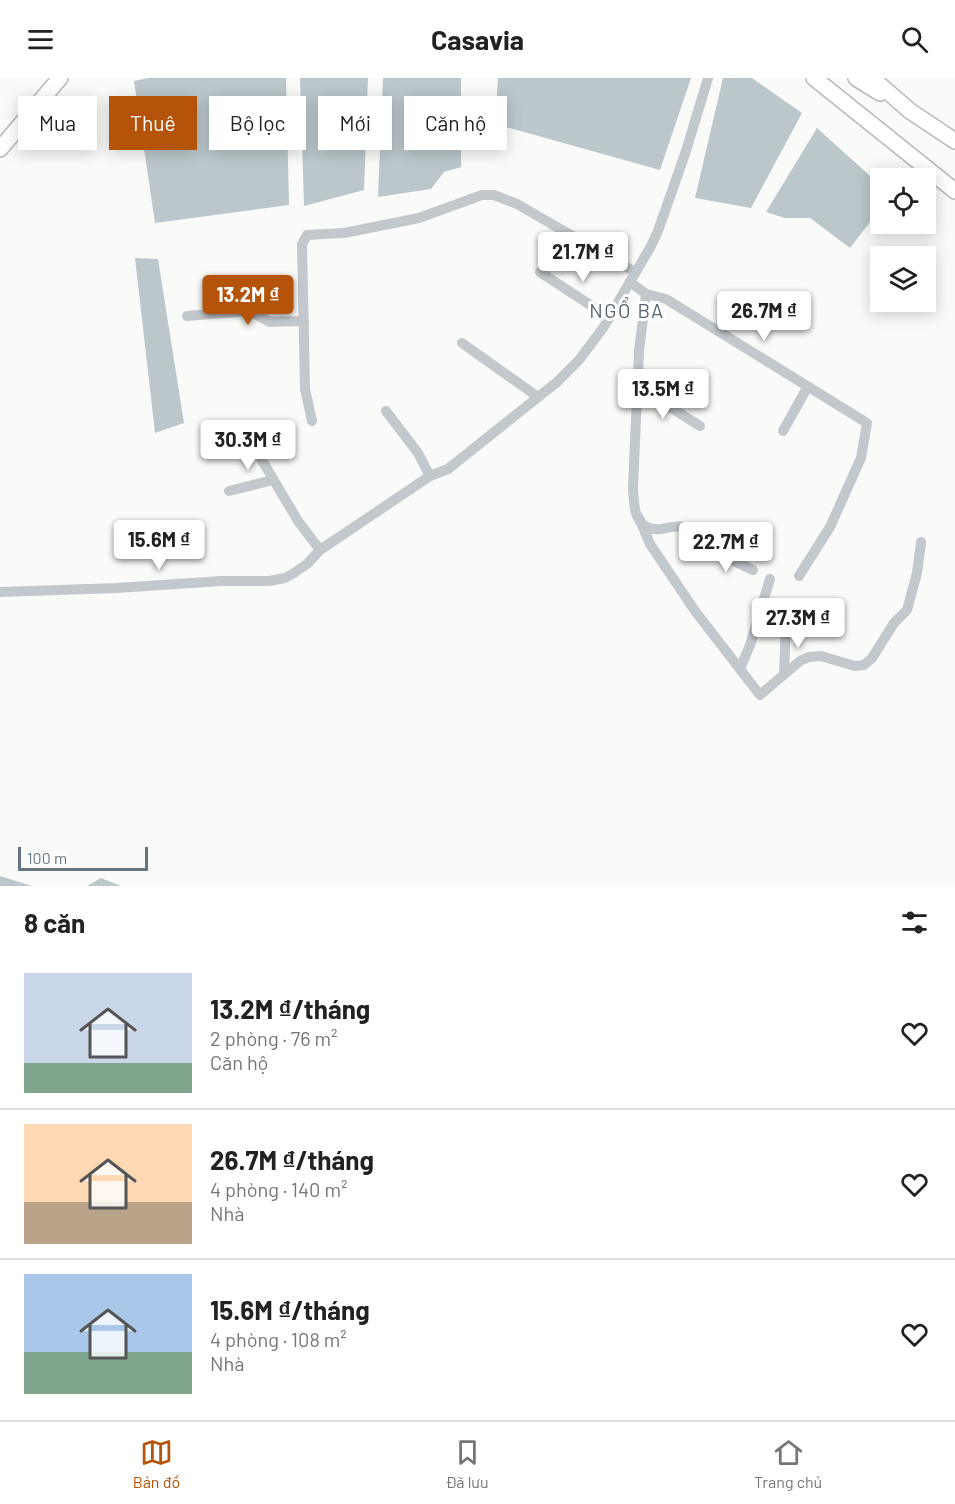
<!DOCTYPE html>
<html lang="vi">
<head>
<meta charset="utf-8">
<style>
	body { margin:0; font-family:Barlow,sans-serif; background:#f6f6f6; color:#222; height:100vh; display:flex; flex-direction:column; font-size:22px; white-space:nowrap }
	* { box-sizing:border-box; margin:0 }
	p { font-size:20px; color:#767676 }
	.icon { flex:none; width:33px; height:33px; fill:none; stroke:currentColor; stroke-width:2; stroke-linecap:round; stroke-linejoin:round }
	.map { position:relative; height:808px; overflow:hidden }
	.panel { display:flex; flex-direction:column; background:#fff; flex:1 }
	.panel>* { flex:none }
	.guide { position:absolute; left:18px; top:18px; width:600px; height:54px; display:flex; gap:12px }
	.controls { position:absolute; left:870px; top:90px; display:grid; gap:12px }
	.controls a { display:grid; place-items:center; width:66px; height:66px; border-radius:0px; background:#fff; box-shadow:0 3px 15px #0003; font-size:30px }
	.scale { position:absolute; left:18px; bottom:15px; width:130px; box-sizing:border-box; padding-left:6px; border:3px solid #657683; border-top:0; font-size:16px; line-height:21px; white-space:nowrap; color:#657683; -webkit-text-stroke:4px #fff; paint-order:stroke }
	.price { position:absolute; translate:-50% -51px; padding:0 14px; border-radius:6px; background:#fff; color:#222; font-size:20px; line-height:39px; filter:drop-shadow(0 2px 3px #0008) }
	.price::after { content:''; position:absolute; left:50%; top:36px; width:18px; height:14px; margin-left:-9px; background:inherit; clip-path:polygon(0 0,100% 0,50% 100%) }
	.price.current { background:#b45309; color:#fff }
	ul { padding:0; list-style:none }
	li { display:flex; align-items:center; gap:18px; height:150px; padding:0 24px }
	li+li { border-top:2px solid #e0e0e0 }
	li span { display:grid; place-items:center; flex:none; width:168px; height:120px; border-radius:0px; color:#555 }
	li>.icon { margin-inline-start:auto }
	span .icon { width:72px; height:72px; fill:#fffc; stroke-width:1 }
	li b { font-size:26px }
	h2 { display:flex; justify-content:space-between; align-items:center; height:72px; padding:0 24px; font-size:26px }
	.chip { padding:0 21px; border-radius:0px; background:#fff; box-shadow:0 3px 15px #0003; font-size:21px; line-height:54px }
	.chip.current { background:#b45309; color:#fff }
	header { display:flex; justify-content:space-between; align-items:center; height:78px; padding:0 24px; background:#fff; font-size:27px; font-weight:700 }
	.dock { display:flex; justify-content:space-around; align-items:center; height:84px; border-top:2px solid #e0e0e0; background:#fff; font-size:16px; color:#767676 }
	.dock a { display:grid; justify-items:center; gap:3px }
	.dock .current { color:#b45309 }
	.map>svg:first-child { display:block }
</style>
</head>
<body>
<header><svg class="icon" aria-label="menu" viewBox="0 0 24 24"><path d="M4 6h16M4 12h16M4 18h16"/></svg>Casavia<svg class="icon" aria-label="search" viewBox="0 0 24 24"><circle cx="10" cy="10" r="6"/><path d="M15 15l6 6"/></svg></header>
<div class="map">
<svg width="955" height="808" viewBox="0 0 955 808">
	<rect width="100%" height="100%" fill="#fafaf8"/>
	<g fill="#bbc7cb">
		<polygon points="148,0 286,0 289,127 155,145 134,3"/>
		<polygon points="300,0 368,0 364,112 304,128"/>
		<polygon points="383,0 461,0 461,89 444,94 431,111 378,119"/>
		<polygon points="498,0 691,0 660,92 495,46"/>
		<polygon points="723,0 752,0 802,35 751,130 695,120"/>
		<polygon points="817,50 880,107 880,131 850,170 810,140 785,140 766,134"/>
		<polygon points="135,180 158,181 184,345 155,355"/>
		<polygon points="0,798 32,808 0,808"/>
		<polygon points="101,800 121,808 87,808"/>
	</g>
	<g fill="none" stroke-linecap="round" stroke-linejoin="round">
		<defs>
			<g id="secondary">
				<polyline points="814,0 955,113"/>
				<polyline points="856,0 880,15"/>
				<polyline points="872,0 910,33 955,63"/>
				<polyline points="0,71 60,0"/>
			</g>
		</defs>
		<use href="#secondary" stroke="#b3babf" stroke-width="18"/>
		<g stroke="#c3c8cc" stroke-width="10">
			<polyline points="540,194 610,240"/>
			<polyline points="630,204 646,216 666,221 867,345 861,380 830,449 799,498"/>
			<path d="M646,216l-7,57 -6,136c1,13 0,31 12,39 13,9 28,-4 41,2 15,7 28,20 42,29 8,6 17,9 25,13"/>
			<polyline points="187,238 249,233 270,244 304,243"/>
			<polyline points="462,265 538,319"/>
			<polyline points="637,313 668,328 700,348"/>
			<polyline points="386,333 418,375 430,398"/>
			<polyline points="312,343 305,311 302,166 307,157 344,155 419,140 482,117 494,117 517,126 635,194"/>
			<polyline points="783,353 808,308"/>
			<polyline points="247,357 298,443 320,472 430,398 448,391 557,304 579,282 603,250 651,168 658,153 686,73 708,0"/>
			<polyline points="229,413 273,402"/>
			<polyline points="639,440 650,466 695,533 760,617 800,583 809,579 821,578 855,588 864,587 872,580 894,545 907,532 917,495 921,464"/>
			<polyline points="0,514 117,510 221,503 269,503 285,500 294,495 307,486 320,472"/>
			<polyline points="740,591 750,567 770,501"/>
			<polyline points="784,596 786,544"/>
		</g>
		<use href="#secondary" stroke="#fff" stroke-width="15"/>
	</g>
	<g text-anchor="middle" dominant-baseline="central" stroke-width="6" stroke-linejoin="round" paint-order="stroke">
		<g font-size="20" letter-spacing="1.5" fill="#57646e" stroke="#fff">
			<text x="627" y="232">NGỔ BA</text>
		</g>
	</g>
</svg>
<div class="controls">
<a><svg class="icon" aria-label="locate" viewBox="0 0 24 24"><circle cx="12" cy="12" r="6"/><path d="M12 2v4M12 18v4M2 12h4M18 12h4"/></svg></a>
<a><svg class="icon" aria-label="layers" viewBox="0 0 24 24"><path d="M12 4l9 5-9 5-9-5zM3 14l9 5 9-5"/></svg></a>
</div>
<div class="scale">100 m</div>
<b class="price" style="left:583px;top:205px">21.7M ₫</b>
<b class="price current" style="left:248px;top:248px">13.2M ₫</b>
<b class="price" style="left:764px;top:264px">26.7M ₫</b>
<b class="price" style="left:663px;top:342px">13.5M ₫</b>
<b class="price" style="left:248px;top:393px">30.3M ₫</b>
<b class="price" style="left:159px;top:493px">15.6M ₫</b>
<b class="price" style="left:726px;top:495px">22.7M ₫</b>
<b class="price" style="left:798px;top:571px">27.3M ₫</b>
<div class="guide">
<a class="chip">Mua</a>
<a class="chip current">Thuê</a>
<a class="chip">Bộ lọc</a>
<a class="chip">Mới</a>
<a class="chip">Căn hộ</a>
</div>
</div>
<section class="panel">
<h2>8 căn<svg class="icon" aria-label="filters" viewBox="0 0 24 24"><path d="M4 7h16M4 17h16"/><circle cx="9" cy="7" r="2"/><circle cx="15" cy="17" r="2"/></svg></h2>
<ul>
<li><span style="background:linear-gradient(#c9d6e8 75%,#7fa58c 0)"><svg class="icon" aria-label="home" viewBox="0 0 24 24"><path d="M3 11l9-7 9 7M6 9v11h12V9"/></svg></span><div><b>13.2M ₫/tháng</b><p>2 phòng · 76 m²</p><p>Căn hộ</p></div><svg class="icon" aria-label="heart" viewBox="0 0 24 24"><path d="M12 20l-8-8c-3-5 5-10 8-4 3-6 11-1 8 4z"/></svg></li>
<li><span style="background:linear-gradient(#ffd9b3 65%,#b9a48a 0)"><svg class="icon" aria-label="home" viewBox="0 0 24 24"><path d="M3 11l9-7 9 7M6 9v11h12V9"/></svg></span><div><b>26.7M ₫/tháng</b><p>4 phòng · 140 m²</p><p>Nhà</p></div><svg class="icon" aria-label="heart" viewBox="0 0 24 24"><path d="M12 20l-8-8c-3-5 5-10 8-4 3-6 11-1 8 4z"/></svg></li>
<li><span style="background:linear-gradient(#a9c7e8 65%,#7fa58c 0)"><svg class="icon" aria-label="home" viewBox="0 0 24 24"><path d="M3 11l9-7 9 7M6 9v11h12V9"/></svg></span><div><b>15.6M ₫/tháng</b><p>4 phòng · 108 m²</p><p>Nhà</p></div><svg class="icon" aria-label="heart" viewBox="0 0 24 24"><path d="M12 20l-8-8c-3-5 5-10 8-4 3-6 11-1 8 4z"/></svg></li>
</ul>
</section>
<nav class="dock">
<a class="current"><svg class="icon" aria-label="map" viewBox="0 0 24 24"><path d="M3 6l6-2 6 2 6-2v14l-6 2-6-2-6 2zM9 4v14M15 6v14"/></svg>Bản đồ</a>
<a><svg class="icon" aria-label="saved" viewBox="0 0 24 24"><path d="M7 4h10v16l-5-4-5 4z"/></svg>Đã lưu</a>
<a><svg class="icon" aria-label="home" viewBox="0 0 24 24"><path d="M3 11l9-7 9 7M6 9v11h12V9"/></svg>Trang chủ</a>
</nav>
</body>
</html>
